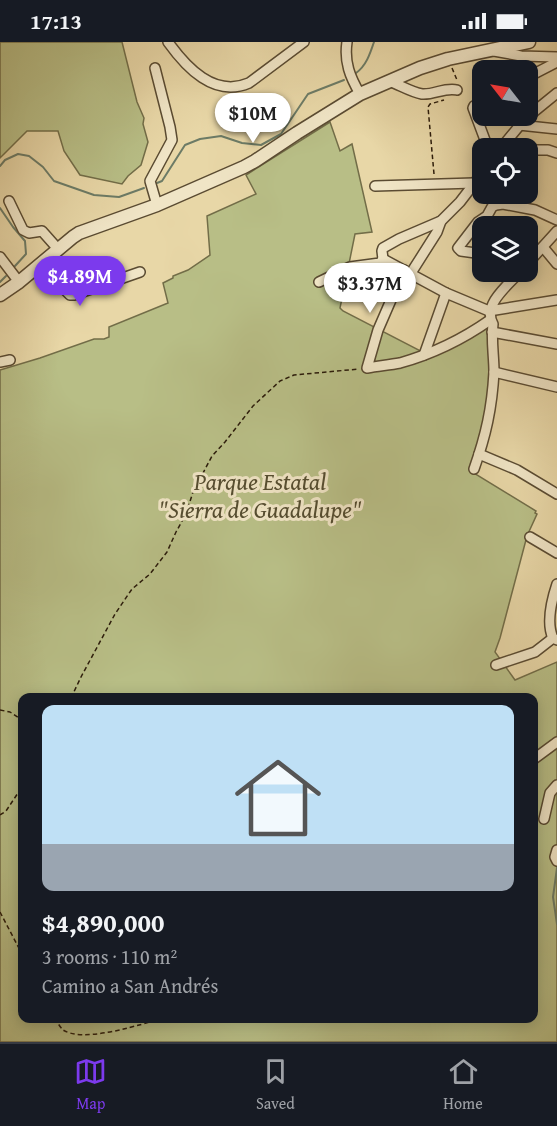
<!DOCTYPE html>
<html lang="en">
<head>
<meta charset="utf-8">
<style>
	body { margin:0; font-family:"Gentium Book Plus",serif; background:#20242c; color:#f1f3f6; height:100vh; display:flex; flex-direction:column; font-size:22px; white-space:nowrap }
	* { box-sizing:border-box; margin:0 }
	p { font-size:20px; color:#9ea1a6 }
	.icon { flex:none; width:33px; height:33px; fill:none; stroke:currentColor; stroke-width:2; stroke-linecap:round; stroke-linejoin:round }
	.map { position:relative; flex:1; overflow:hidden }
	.details { position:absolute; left:18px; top:651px; width:520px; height:330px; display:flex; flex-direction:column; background:#171b24; border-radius:12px; box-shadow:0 3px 15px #0003 }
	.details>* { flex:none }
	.needle { width:39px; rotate:301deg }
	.controls { position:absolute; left:472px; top:18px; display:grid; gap:12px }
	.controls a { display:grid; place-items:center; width:66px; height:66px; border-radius:12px; background:#171b24; box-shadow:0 3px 15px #0003; font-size:30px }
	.price { position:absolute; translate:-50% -51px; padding:0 14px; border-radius:21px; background:#fff; color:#222; font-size:20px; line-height:39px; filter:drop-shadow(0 2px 3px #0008) }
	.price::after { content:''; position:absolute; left:50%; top:36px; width:18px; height:14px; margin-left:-9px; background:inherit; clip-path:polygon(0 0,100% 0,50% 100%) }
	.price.selected { background:#7c3aed; color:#fff }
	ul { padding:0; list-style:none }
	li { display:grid; align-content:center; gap:12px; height:318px; padding:0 24px }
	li+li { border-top:2px solid #363941 }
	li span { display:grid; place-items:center; height:186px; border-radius:12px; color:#555 }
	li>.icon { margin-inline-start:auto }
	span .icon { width:108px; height:108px; fill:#fffc; stroke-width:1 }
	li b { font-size:26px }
	.status { display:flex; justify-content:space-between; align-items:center; height:42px; padding:0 30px; background:#171b24; direction:ltr }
	.status svg { height:16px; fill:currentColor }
	.tab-bar { display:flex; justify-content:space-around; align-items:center; height:84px; border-top:2px solid #363941; background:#171b24; font-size:16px; color:#9ea1a6 }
	.tab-bar a { display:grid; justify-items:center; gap:3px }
	.tab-bar .selected { color:#7c3aed }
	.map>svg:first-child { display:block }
</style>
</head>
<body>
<div class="status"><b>17:13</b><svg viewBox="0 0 49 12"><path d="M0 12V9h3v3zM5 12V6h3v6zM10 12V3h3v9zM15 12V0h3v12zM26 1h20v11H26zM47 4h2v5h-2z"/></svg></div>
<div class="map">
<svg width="557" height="1000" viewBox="0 0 557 1000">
	<rect width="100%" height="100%" fill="#e8d7a7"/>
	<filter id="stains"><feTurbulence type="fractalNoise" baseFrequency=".00333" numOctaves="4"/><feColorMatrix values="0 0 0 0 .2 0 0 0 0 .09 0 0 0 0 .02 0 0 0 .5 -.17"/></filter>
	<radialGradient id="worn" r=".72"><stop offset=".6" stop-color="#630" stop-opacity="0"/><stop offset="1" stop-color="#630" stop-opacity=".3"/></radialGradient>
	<g fill="#b8be86" stroke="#726d48" stroke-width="1.5" fill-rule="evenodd">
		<polygon points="0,0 122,0 137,60 144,76 143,82 148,100 141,123 128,134 122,142 80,133 64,109 58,89 27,89 0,116"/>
		<path d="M330,80l10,29 12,-7 20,88 -17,2 -15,74 3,3 87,45 57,-31 5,31 -3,55 -17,61 64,39 -1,2 2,1 -10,22 -27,102 -5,14 20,28 42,-18v380h-557v-672l40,-12 54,-19h10l5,-2v-10l59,-24 -5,-20 10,-5v-2l15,-6 22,-15 -3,-39 49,-22 -10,-19zM22,656h512v320h-512z"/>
	</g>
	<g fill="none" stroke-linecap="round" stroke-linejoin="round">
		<g stroke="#6c7b66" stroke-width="2">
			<path d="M356,31c10,-7 14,-19 18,-31"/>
			<polyline points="0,124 5,118 18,112 29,114 43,125 54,139 94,153 119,155 144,146"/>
			<polyline points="157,141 162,139 185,103 200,97 221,94 242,101 261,103 281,92 308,52 344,38"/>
			<polyline points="0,166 13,185 25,199 26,212 15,224"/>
			<polyline points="0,240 6,234"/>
			<polyline points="557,826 553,855 557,882"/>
		</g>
		<defs>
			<g id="minor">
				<path d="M168,0c18,25 46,56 81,41l55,-41"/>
				<path d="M347,0c-3,20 3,35 13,52"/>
				<polyline points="494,9 521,14 557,15"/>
				<polyline points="155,26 170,85 172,98 150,139 157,163"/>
				<polyline points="528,35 557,20"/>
				<path d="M389,39c11,4 22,11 33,13 12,1 23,-7 35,-4"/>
				<polyline points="483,59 474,64 473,66 488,106"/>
				<polyline points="519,83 557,87"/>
				<polyline points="501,106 525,77 557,51"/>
				<polyline points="530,108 548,108 557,111"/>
				<polyline points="375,144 474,141"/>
				<polyline points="9,159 23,188 29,191 42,189 58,207"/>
				<polyline points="543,205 557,222"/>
				<polyline points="483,212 461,209 458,206 478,180 487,174 492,165 496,163 503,162 535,168 557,178"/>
				<polyline points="0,215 19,240"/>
				<polyline points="47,216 64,247 70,253 74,253 140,230"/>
				<polyline points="383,217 382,209 383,206 399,197 441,179 460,160 483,130"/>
				<polyline points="383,217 446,251 489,269"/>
				<polyline points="528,221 557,189"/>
				<path d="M404,228l-26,60 -11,38c11,-2 22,-3 33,-5 32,-9 63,-24 90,-43"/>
				<polyline points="411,231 437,190 441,179"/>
				<polyline points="319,240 350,225 380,221 383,217"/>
				<polyline points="489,269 557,258"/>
				<polyline points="492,290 557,302"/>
				<polyline points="424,313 446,251"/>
				<polyline points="0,320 10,318"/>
				<polyline points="494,330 557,345"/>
				<polyline points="479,412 517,428 557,452"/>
				<path d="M474,427c12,-34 18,-61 20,-97 0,-16 -3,-32 -1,-48 -11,-19 15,-39 27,-52"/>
				<polyline points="530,495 557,511"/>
				<path d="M557,542c-5,15 -11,39 -4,54l4,2"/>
				<polyline points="496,623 535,610 553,596"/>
				<polyline points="534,717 557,700"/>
				<polyline points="544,777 550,751 557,743"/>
				<polyline points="557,808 555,815 557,819"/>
			</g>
			<polyline id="tertiary" points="0,253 19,240 73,195 79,191 157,163 244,125 255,119 297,91 360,52 420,26 448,17 529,0"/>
		</defs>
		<use href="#minor" stroke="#5a4b32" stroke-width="12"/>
		<use href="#tertiary" stroke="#5a4b32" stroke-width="15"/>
		<g stroke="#2b1c0b" stroke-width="1.5" stroke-dasharray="4.5 3" stroke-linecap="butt">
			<polyline points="452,26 457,38"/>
			<polyline points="434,132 428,65 430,62 444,58"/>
			<polyline points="71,656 81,635 115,572 132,547 150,532 167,510 176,490 186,472 193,450 212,414 225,400 253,364 280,339 294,333 359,327"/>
			<polyline points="0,668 10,670 22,678"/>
			<polyline points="0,773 6,769 22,745"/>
			<polyline points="0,870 22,912"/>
			<path d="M55,976c2,4 5,9 8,12 19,12 65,-2 87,-8l7,-4"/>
		</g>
		<use href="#minor" stroke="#f0e5c6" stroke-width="9"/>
		<use href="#tertiary" stroke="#f0e5c6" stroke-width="12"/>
	</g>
	<g text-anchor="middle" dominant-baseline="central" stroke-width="6" stroke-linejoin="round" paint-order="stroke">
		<g font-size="24" font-style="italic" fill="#554d30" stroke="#f0e5c6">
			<text x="260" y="439">Parque Estatal<tspan x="260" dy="28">"Sierra de Guadalupe"</tspan></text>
		</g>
	</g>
	<rect width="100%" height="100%" filter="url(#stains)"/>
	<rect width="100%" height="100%" fill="url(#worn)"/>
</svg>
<div class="controls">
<a><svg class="needle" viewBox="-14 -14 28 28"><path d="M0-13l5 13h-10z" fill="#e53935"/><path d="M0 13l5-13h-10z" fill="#9ea1a6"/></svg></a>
<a><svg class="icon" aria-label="locate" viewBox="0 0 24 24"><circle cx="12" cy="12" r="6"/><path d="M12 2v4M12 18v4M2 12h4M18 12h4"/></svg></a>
<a><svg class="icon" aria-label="layers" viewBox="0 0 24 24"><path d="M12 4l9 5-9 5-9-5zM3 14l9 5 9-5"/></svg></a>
</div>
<b class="price" style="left:253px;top:102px">$10M</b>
<b class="price selected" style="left:80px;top:265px">$4.89M</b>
<b class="price" style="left:370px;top:272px">$3.37M</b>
<section class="details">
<ul>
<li><span style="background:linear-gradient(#bfe0f5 75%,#9aa5b1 0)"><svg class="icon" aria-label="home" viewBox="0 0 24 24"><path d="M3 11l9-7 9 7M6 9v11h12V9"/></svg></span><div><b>$4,890,000</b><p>3 rooms · 110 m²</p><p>Camino a San Andrés</p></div></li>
</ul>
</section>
</div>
<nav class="tab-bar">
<a class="selected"><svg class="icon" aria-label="map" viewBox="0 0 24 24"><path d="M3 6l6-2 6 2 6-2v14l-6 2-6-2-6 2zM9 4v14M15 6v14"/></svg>Map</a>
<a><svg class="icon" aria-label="saved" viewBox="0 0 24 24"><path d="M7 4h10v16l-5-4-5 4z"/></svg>Saved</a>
<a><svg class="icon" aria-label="home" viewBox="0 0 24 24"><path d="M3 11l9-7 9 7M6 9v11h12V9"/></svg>Home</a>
</nav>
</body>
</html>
